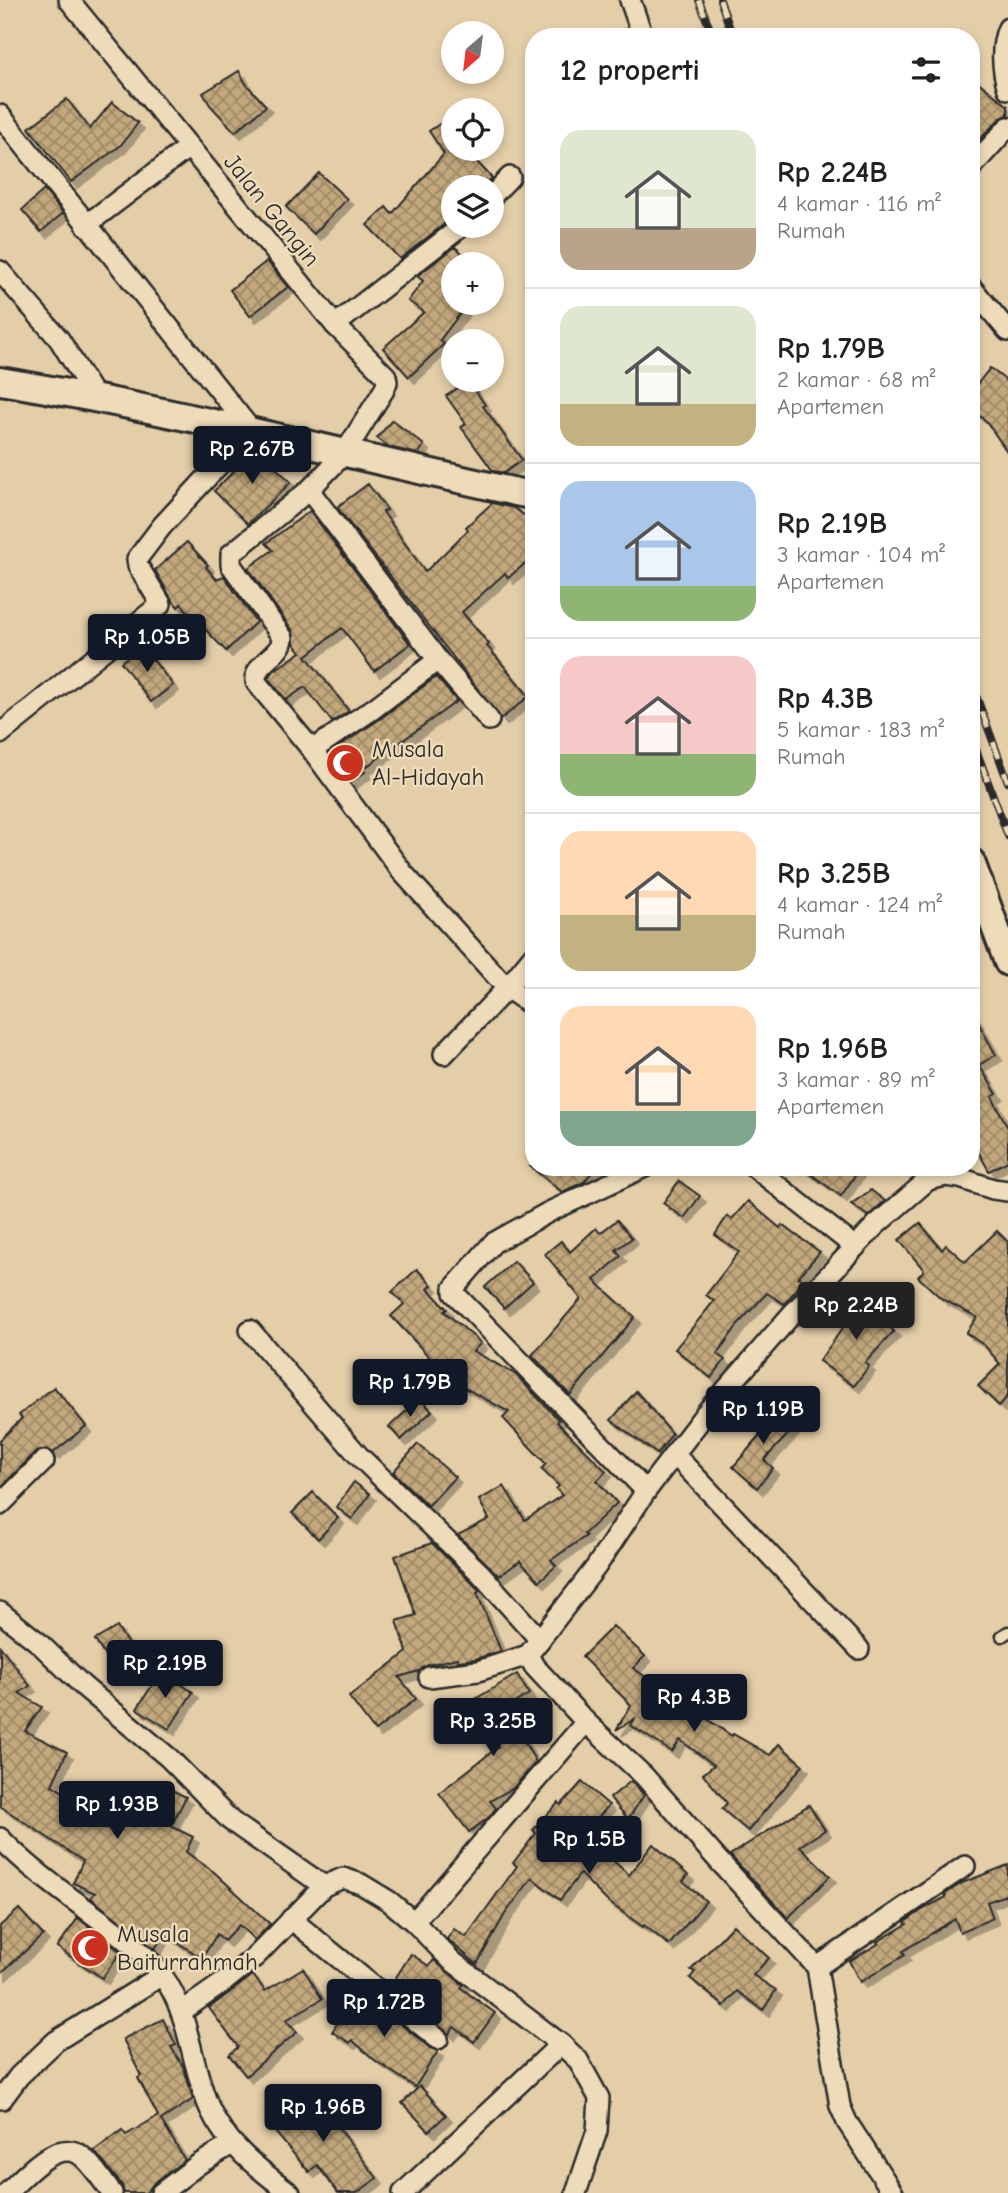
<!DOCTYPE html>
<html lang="id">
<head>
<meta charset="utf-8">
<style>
	body { margin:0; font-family:"Comic Neue",sans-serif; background:#f2f2f2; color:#202124; height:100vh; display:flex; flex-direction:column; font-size:26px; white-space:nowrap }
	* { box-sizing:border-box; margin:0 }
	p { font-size:23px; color:#757577 }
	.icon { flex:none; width:38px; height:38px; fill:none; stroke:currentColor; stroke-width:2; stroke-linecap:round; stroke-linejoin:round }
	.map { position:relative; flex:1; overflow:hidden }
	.panel { position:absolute; left:525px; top:28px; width:455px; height:1148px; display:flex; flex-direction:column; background:#fff; border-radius:28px; box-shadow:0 4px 10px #0003 }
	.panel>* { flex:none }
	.needle { width:46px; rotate:208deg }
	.buttons { position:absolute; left:441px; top:21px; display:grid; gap:14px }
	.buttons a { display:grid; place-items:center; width:63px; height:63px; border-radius:50%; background:#fff; box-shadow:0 4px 10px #0003; font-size:35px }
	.price { position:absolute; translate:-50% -60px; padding:0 16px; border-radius:7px; background:#111827; color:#fff; font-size:23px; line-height:46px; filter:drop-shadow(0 2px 4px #0008) }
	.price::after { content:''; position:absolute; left:50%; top:42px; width:21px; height:16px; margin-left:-10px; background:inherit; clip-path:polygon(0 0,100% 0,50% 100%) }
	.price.active { background:#222; color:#fff }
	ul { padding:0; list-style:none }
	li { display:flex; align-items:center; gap:21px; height:175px; padding:0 35px }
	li+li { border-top:2px solid #e0e0e0 }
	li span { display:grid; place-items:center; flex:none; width:196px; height:140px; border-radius:21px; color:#555 }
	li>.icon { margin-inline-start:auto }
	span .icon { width:84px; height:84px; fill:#fffc; stroke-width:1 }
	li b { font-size:30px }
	h2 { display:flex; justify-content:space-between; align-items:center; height:84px; padding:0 35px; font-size:30px }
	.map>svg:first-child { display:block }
</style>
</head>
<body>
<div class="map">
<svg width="1008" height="2193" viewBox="0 0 1008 2193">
	<defs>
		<pattern id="building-cross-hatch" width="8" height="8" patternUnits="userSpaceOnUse" patternTransform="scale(1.75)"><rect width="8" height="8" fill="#c2a87c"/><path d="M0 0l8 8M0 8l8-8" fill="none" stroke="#9e8966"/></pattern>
		<filter id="shadow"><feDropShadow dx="6" dy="6" stdDeviation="0" flood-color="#0004"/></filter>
	</defs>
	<rect width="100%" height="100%" fill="#e4cea8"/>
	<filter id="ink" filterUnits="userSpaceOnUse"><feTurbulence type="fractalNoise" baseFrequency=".0143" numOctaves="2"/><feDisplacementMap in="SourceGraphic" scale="14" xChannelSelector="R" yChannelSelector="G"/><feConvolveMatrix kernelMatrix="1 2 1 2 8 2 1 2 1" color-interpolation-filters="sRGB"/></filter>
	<g filter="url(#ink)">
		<g fill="url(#building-cross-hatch)" stroke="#2b2b2b" stroke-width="2" filter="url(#shadow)">
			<polygon points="239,71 246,84 266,106 235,132 210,105 203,93"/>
			<polygon points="971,76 1008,106 1008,115 999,119 980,139 971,132"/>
			<polygon points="67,99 90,129 112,102 138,123 120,146 71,182 29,128"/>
			<polygon points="453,115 453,149 465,149 492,178 483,187 453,187 453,213 443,225 400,259 367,225 386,207 392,214 444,154 429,131"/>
			<polygon points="319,173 347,199 314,234 286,207"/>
			<polygon points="44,190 63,213 41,232 22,210"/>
			<polygon points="455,247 475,264 453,264 453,303 459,303 465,307 440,340 444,344 409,377 383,348 424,312 408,301 423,281 417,276"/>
			<polygon points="267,261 288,287 250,316 230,290"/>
			<polygon points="990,368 1008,382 1008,453 986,421 971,409 971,392"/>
			<polygon points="469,381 485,405 483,406 522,460 504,473 493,471 461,427 466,424 446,396"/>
			<polygon points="392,420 424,445 418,454 389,447 377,438"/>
			<polygon points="256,449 291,482 248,524 214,491"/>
			<polygon points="368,484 387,510 383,512 425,572 468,530 466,527 492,503 514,508 534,522 534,556 508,578 505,573 462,612 489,644 487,646 529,696 501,719 337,507"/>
			<polygon points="310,511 410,644 374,671 342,628 306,656 349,711 332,722 305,687 286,700 268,678 272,672 301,652 294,643 293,631 248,568 273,550 266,543"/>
			<polygon points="187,542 208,565 206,567 216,579 224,576 256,622 226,651 181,604 178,607 172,600 155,570"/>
			<polygon points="142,646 173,685 151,702 121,662"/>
			<polygon points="436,677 457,701 362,770 365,772 351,782 329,753 380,719"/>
			<polygon points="971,1010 996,1055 979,1065 997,1094 992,1097 1008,1128 1008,1161 989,1171 971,1139"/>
			<polygon points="531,1167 596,1167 584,1182 562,1192"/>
			<polygon points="801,1167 861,1167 841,1196"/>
			<polygon points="679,1181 700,1196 684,1218 663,1203"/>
			<polygon points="871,1190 885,1201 868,1216 851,1204"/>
			<polygon points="748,1201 780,1228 782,1225 820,1252 798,1277 804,1281 784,1304 767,1293 740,1322 717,1354 725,1360 711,1378 675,1349 714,1301 706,1295 739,1252 715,1235 727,1216 732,1219"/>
			<polygon points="617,1220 632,1238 616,1250 621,1256 594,1280 635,1317 570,1395 532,1355 581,1299 545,1254 561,1241 570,1252 596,1228 600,1233"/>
			<polygon points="920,1223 942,1250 946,1245 965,1262 997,1231 1008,1242 1008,1396 999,1406 978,1386 1000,1364 985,1346 966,1333 977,1317 942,1299 918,1277 924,1270 899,1240"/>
			<polygon points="514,1261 533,1282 504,1308 485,1287"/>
			<polygon points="417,1269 432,1285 428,1289 447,1309 444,1311 481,1343 473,1351 515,1374 559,1420 557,1422 606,1471 597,1481 617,1503 584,1534 586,1536 551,1560 556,1566 539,1581 520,1561 499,1576 458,1535 489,1519 479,1500 504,1486 525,1520 562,1495 556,1489 559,1486 541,1469 546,1464 503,1418 509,1412 461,1386 433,1361 391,1316 404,1304 392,1292"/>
			<polygon points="854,1296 894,1331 865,1363 869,1366 854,1386 819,1361 847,1322 838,1314"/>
			<polygon points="54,1387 86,1426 53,1453 46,1449 36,1452 0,1488 0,1440 22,1418 19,1415"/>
			<polygon points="636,1391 672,1434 657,1454 611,1420"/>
			<polygon points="420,1398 432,1411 401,1440 389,1427"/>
			<polygon points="766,1404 793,1429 764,1460 773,1468 757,1488 733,1467 763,1432 751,1421"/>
			<polygon points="418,1444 455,1477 428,1506 393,1472"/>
			<polygon points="354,1482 370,1494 352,1519 336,1507"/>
			<polygon points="313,1492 338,1518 318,1539 292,1513"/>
			<polygon points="432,1543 480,1591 477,1593 501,1651 475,1659 458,1661 457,1658 428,1665 419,1671 399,1677 416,1699 375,1731 349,1697 407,1652 397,1621 416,1615 395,1556"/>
			<polygon points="613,1626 645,1656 633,1668 732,1736 733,1734 770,1755 779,1744 803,1765 748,1831 722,1809 727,1803 703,1774 714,1765 680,1740 672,1752 630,1725 636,1718 616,1730 631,1705 582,1657"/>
			<polygon points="117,1627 133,1652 111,1666 95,1640"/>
			<polygon points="0,1646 30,1686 19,1693 42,1707 25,1731 67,1752 52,1785 111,1820 115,1813 136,1825 158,1783 186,1797 171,1826 193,1837 186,1852 214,1872 270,1924 255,1940 239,1925 224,1941 217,1934 202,1958 164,1934 155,1949 91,1898 95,1893 73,1883 83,1861 0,1806"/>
			<polygon points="161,1671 193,1692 169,1729 137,1709"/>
			<polygon points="517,1674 529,1694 508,1707 524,1726 518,1731 536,1762 513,1788 490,1801 496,1808 488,1818 469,1832 439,1793 498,1747 472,1701"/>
			<polygon points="631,1781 644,1795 628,1819 610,1798"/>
			<polygon points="582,1782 609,1805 584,1834 629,1875 653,1844 688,1875 683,1881 706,1901 669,1945 644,1925 643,1927 607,1901 580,1874 560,1900 532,1878 505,1914 477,1964 447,1939 454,1929 466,1937 517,1866 513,1863 536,1833 533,1830 559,1802 561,1805"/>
			<polygon points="809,1805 825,1830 800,1846 830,1876 788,1918 730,1855"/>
			<polygon points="1008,1865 1008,1894 987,1902 993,1918 960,1932 955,1919 903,1951 905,1955 860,1982 849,1961 878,1944 877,1942 907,1924 905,1922 922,1910 946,1897 945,1894 962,1883"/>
			<polygon points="19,1909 43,1935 0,1974 0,1926"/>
			<polygon points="78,1918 121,1952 102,1978 57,1947"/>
			<polygon points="733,1925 769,1958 753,1975 776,1990 763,2010 737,1991 724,2006 690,1978 695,1972 691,1970"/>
			<polygon points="411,1954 429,1966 434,1960 463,1985 461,1988 495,2013 474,2042 454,2027 449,2034 391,1985"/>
			<polygon points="303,1968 322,1999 286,2020 297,2032 246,2076 229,2055 238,2047 209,2008 253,1975 265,1991"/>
			<polygon points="358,1989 430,2048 438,2051 415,2087 376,2061 352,2040 350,2043 332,2032"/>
			<polygon points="163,2019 176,2045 171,2047 184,2068 193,2099 161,2120 185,2160 154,2183 146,2193 124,2193 122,2185 94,2151 122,2130 126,2135 158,2116 138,2078 141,2076 123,2039"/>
			<polygon points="420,2086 446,2115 429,2131 402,2103"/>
			<polygon points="316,2088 338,2115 332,2119 377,2178 357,2193 338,2193 317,2165 309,2172 269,2125"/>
		</g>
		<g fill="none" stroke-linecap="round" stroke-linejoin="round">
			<defs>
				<polyline id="lane" points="1002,1636 1008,1632"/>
				<g id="street">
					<path d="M69,0l266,325 51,51 1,6 -3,8 -40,64 -35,36 -78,64v11l52,73c-1,18 -30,24 -27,44l56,68 91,123 104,115 27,19"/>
					<polyline points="630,0 643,37"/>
					<path d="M1008,28c-8,18 -6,43 0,61"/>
					<polyline points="0,115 251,430 162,526 137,559 138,566 161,604 0,734"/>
					<polyline points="971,168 1008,127"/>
					<polyline points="492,196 510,177"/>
					<polyline points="86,225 189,147"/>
					<polyline points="0,271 59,339 95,397"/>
					<polyline points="971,287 1008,331"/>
					<polyline points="335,325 462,226"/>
					<polyline points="309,490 438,660 373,709 312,750"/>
					<polyline points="438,660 489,720"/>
					<polyline points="444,1054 507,988 534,955"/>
					<polyline points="645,1167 549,1212 493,1243 454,1288 454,1293 646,1491"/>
					<polyline points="754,1167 855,1247"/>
					<polyline points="250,1330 358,1455 481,1574 540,1640"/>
					<polyline points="674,1454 859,1649"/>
					<polyline points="0,1505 44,1461"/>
					<polyline points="0,1612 39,1643 83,1686 169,1758 231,1821 324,1886"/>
					<polyline points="429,1677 478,1671 528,1655"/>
					<path d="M0,1838c32,33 70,59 107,87 19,15 41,31 55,50 29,39 28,91 48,134 16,36 50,61 80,84"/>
					<polyline points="291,1919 438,2039"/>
					<polyline points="414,1922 586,1722"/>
					<polyline points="817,1967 965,1866"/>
					<polyline points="181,2012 224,1982 256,1956 324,1886 343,1878 361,1884 389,1901 414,1922 452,1961 561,2044 578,2060 599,2098 597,2131 576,2193"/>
					<polyline points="2,2099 19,2076 56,2041 162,1975"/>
					<path d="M7,2193c17,-17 53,-59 77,-35 11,10 19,24 28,35"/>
					<polyline points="161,2193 199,2164 232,2144"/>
					<polyline points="403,2193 561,2044"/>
					<polyline points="893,2193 847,2122 840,2106 817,1967 718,1860 644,1776 586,1722 534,1666 528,1655 596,1567 646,1491 705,1414 792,1314 876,1225 928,1180 946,1176 960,1178 993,1189 1008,1191"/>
				</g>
				<g id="secondary">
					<path d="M0,381c180,30 356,76 534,115"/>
					<polyline points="971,862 1008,962"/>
				</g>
			</defs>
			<use href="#lane" stroke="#2b2b2b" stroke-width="15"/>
			<use href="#street" stroke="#2b2b2b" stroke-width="24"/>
			<use href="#secondary" stroke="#2b2b2b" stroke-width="32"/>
			<use href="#lane" stroke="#eedbb9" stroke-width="10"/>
			<use href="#street" stroke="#eedbb9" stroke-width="19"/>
			<use href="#secondary" stroke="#eedbb9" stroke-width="26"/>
			<defs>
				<g id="rail">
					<polyline points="699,0 713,37"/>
					<polyline points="720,0 733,37"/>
					<polyline points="971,682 1008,782"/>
					<polyline points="971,736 1008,836"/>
				</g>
			</defs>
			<use href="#rail" stroke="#2b2b2b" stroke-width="8"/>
			<use href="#rail" stroke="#eedbb9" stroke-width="5" stroke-dasharray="16" stroke-linecap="butt"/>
		</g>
	</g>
	<defs>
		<symbol id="mosque-disc" viewBox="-11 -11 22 22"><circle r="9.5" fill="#c8321e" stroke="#eedbb9"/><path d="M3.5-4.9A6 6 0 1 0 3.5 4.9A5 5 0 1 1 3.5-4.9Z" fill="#fff"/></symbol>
	</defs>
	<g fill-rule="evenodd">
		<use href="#mosque-disc" x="323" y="741" width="44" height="44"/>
		<use href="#mosque-disc" x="68" y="1926" width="44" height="44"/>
	</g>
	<g text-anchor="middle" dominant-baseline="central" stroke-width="5" stroke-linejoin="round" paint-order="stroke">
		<g font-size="24" fill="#2b2b2b" stroke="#eedbb9">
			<text transform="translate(272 210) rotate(51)">Jalan Gangin</text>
		</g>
		<g font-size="24" fill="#2b2b2b" stroke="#eedbb9" text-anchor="start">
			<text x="372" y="749">Musala<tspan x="372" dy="28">Al-Hidayah</tspan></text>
			<text x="117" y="1934">Musala<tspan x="117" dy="28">Baiturrahmah</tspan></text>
		</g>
	</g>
</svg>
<div class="buttons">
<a><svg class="needle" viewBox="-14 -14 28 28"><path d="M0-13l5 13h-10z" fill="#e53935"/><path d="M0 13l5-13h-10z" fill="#757577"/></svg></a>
<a><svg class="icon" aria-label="locate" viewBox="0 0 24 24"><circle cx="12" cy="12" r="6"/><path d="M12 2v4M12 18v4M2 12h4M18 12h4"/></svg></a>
<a><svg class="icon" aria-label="layers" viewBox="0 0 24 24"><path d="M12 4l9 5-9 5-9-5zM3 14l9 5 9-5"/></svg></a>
<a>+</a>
<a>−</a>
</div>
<b class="price" style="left:252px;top:486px">Rp 2.67B</b>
<b class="price" style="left:147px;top:674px">Rp 1.05B</b>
<b class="price active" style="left:856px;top:1342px">Rp 2.24B</b>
<b class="price" style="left:410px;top:1419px">Rp 1.79B</b>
<b class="price" style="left:763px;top:1446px">Rp 1.19B</b>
<b class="price" style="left:165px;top:1700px">Rp 2.19B</b>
<b class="price" style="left:694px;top:1734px">Rp 4.3B</b>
<b class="price" style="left:493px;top:1758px">Rp 3.25B</b>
<b class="price" style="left:117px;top:1841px">Rp 1.93B</b>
<b class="price" style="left:589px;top:1876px">Rp 1.5B</b>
<b class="price" style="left:384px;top:2039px">Rp 1.72B</b>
<b class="price" style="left:323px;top:2144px">Rp 1.96B</b>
<section class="panel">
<h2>12 properti<svg class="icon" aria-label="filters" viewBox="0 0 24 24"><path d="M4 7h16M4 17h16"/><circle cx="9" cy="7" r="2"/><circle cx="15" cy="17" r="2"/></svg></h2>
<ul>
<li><span style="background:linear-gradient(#dfe7d0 70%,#b9a48a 0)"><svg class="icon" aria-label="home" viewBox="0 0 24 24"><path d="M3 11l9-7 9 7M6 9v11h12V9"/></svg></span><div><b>Rp 2.24B</b><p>4 kamar · 116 m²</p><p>Rumah</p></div></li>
<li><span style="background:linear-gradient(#dfe7d0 70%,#c2b280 0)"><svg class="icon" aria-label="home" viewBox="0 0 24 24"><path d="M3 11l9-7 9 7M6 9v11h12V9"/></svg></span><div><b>Rp 1.79B</b><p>2 kamar · 68 m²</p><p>Apartemen</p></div></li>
<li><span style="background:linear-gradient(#a9c7e8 75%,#8fb573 0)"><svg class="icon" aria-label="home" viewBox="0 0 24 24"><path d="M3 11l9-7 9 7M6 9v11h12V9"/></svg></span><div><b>Rp 2.19B</b><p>3 kamar · 104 m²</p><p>Apartemen</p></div></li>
<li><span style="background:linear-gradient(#f6c9c9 70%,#8fb573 0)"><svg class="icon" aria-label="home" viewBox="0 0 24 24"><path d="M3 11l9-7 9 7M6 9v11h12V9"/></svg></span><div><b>Rp 4.3B</b><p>5 kamar · 183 m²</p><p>Rumah</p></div></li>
<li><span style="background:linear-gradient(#ffd9b3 60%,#c2b280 0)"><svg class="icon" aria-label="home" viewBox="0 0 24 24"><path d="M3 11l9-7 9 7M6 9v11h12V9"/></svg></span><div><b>Rp 3.25B</b><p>4 kamar · 124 m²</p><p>Rumah</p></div></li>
<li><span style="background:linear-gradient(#ffd9b3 75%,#7fa58c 0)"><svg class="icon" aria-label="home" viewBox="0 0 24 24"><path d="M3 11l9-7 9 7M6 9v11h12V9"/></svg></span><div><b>Rp 1.96B</b><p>3 kamar · 89 m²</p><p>Apartemen</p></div></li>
</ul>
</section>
</div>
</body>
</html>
